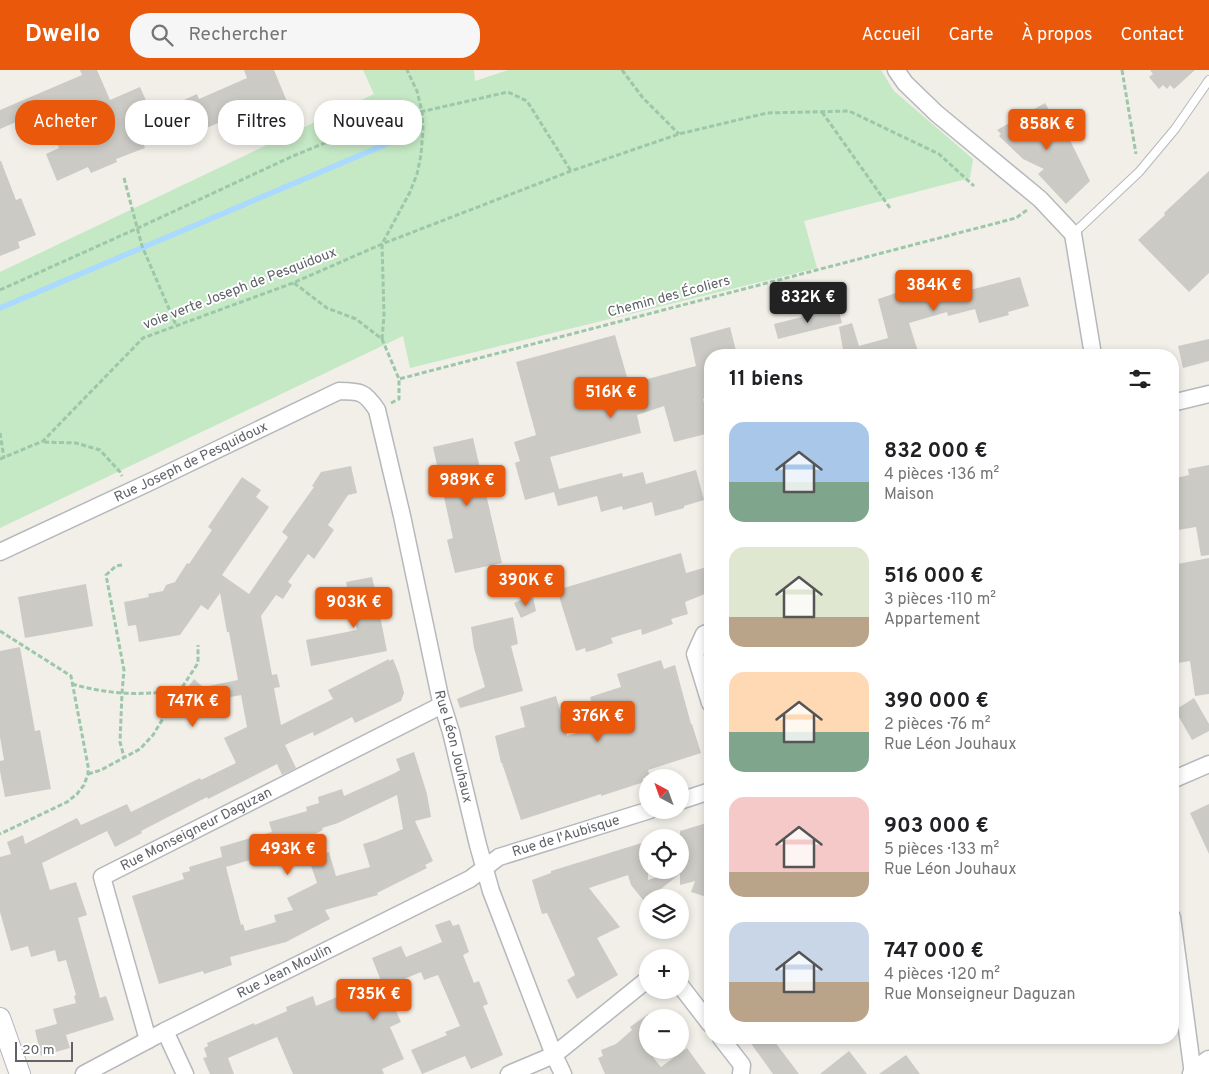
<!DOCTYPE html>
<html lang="fr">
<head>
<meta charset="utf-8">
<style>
	body { margin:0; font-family:Overpass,sans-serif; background:#f6f6f6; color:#202124; height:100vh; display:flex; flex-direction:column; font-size:19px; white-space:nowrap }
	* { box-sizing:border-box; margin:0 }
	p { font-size:16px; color:#757577 }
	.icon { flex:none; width:28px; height:28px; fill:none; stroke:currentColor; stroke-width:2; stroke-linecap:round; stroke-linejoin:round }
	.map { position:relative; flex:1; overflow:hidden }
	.details { position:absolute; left:704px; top:279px; width:475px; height:695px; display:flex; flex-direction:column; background:#fff; border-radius:20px; box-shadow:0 2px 8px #0003 }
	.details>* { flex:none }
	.guide { position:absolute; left:15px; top:30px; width:475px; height:45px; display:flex; gap:10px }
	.needle { width:32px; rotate:319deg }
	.fabs { position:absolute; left:639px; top:699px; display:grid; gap:10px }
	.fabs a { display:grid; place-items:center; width:50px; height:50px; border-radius:50%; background:#fff; box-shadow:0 2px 8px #0003; font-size:25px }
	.scale { position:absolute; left:15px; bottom:12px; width:58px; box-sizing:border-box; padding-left:5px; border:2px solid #5f6368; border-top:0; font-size:14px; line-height:18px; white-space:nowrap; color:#5f6368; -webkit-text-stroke:4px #fff; paint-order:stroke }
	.price { position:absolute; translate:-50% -42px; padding:0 11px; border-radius:5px; background:#ea580c; color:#fff; font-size:16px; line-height:32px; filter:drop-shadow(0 1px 2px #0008) }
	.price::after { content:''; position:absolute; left:50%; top:30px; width:15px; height:11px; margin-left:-8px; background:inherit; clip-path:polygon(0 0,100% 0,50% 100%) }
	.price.selected { background:#222; color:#fff }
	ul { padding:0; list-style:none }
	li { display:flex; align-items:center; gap:15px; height:125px; padding:0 25px }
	li span { display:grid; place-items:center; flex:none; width:140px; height:100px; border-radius:15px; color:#555 }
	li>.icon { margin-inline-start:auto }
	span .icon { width:60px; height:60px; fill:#fffc; stroke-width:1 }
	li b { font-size:21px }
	h2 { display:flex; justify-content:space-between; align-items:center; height:60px; padding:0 25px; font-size:21px }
	.chip { padding:0 18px; border-radius:20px; background:#fff; box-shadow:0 2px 8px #0003; font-size:18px; line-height:45px }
	.chip.selected { background:#ea580c; color:#fff }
	header { display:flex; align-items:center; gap:30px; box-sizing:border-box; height:70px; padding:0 25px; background:#ea580c; color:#fff }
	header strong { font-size:24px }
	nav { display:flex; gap:28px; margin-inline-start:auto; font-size:18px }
	.search { width:350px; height:45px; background:#f6f6f6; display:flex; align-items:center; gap:12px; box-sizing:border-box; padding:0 18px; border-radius:20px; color:#757577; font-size:19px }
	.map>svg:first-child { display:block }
</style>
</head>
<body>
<header>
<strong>Dwello</strong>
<div class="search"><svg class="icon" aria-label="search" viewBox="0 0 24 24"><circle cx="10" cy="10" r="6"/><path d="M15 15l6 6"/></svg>Rechercher</div>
<nav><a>Accueil</a><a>Carte</a><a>À propos</a><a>Contact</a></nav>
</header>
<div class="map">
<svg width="1209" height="1004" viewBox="0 0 1209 1004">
	<rect width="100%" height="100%" fill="#f1efe8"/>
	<polygon fill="#c5e8c5" points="363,0 474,0 475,11 508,0 881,0 894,21 973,89 970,108 804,151 817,198 410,298 403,266 0,458 0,202 374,24"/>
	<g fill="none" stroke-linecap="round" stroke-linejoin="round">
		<polyline stroke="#aadaff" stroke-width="5.5" points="0,238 389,73"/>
	</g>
	<g fill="#cccac5" fill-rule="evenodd">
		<polygon points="80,0 97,0 110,30 140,17 149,37 166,30 169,37 197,24 199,29 247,8 244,0 274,0 288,34 278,38 278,40 256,49 253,40 241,45 240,44 182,68 175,52 141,67 145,78 116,89 117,92 91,103 88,97 57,111 46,84 59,78 43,40 0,59 0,40 82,5"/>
		<polygon points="1150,0 1195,0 1174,19 1170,15 1167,19 1163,15 1159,19 1149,7 1153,4"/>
		<polygon points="1045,33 1064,65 1067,64 1090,111 1066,134 1038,104 1044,99 1023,89 999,66 1001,64 997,60"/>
		<polygon points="0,91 1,91 16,130 21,128 36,165 18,172 20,178 0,186"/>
		<polygon points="1209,101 1209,203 1189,222 1138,170 1165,145 1164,143"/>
		<polygon points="1020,207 1029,236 1008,242 1009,245 979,253 975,239 948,246 947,242 909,253 919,285 844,285 839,257 852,253 859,276 888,268 878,229 902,221 902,222 946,211 947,214 967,208 970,220"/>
		<polygon points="838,238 842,253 778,269 774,254"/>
		<polygon points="730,257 737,285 710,285 710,327 703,329 710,355 710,363 674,372 664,336 637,345 641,363 550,387 559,419 622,403 623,407 643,402 646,414 696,400 704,430 684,436 684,438 655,446 652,432 623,440 622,436 601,442 597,426 558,436 554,422 525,430 515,393 520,391 514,372 536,365 516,292 615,265 629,314 696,296 690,268"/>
		<polygon points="1209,269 1209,291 1183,298 1178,276"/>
		<polygon points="473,368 502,493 455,503 447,470 453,468 433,377"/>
		<polygon points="1209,395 1209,485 1201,486 1196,457 1172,461 1172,426 1179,425 1176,408 1189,405 1188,399"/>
		<polygon points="351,396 357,423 348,425 328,455 334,460 314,489 308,484 288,512 292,515 283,529 276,525 261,546 272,605 277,604 280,617 274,618 281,655 333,629 328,620 389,589 389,591 393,589 399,604 404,623 401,631 355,653 352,647 314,666 313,662 285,675 296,698 282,705 277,694 208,729 207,727 141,761 142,763 115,777 107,761 42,793 50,820 76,812 87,845 78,848 100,928 106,926 114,950 66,965 70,978 41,986 35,960 57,954 53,939 76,933 74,926 76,925 66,890 58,892 55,880 31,887 28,876 11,881 0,842 0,787 11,784 7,772 23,765 25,774 77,748 81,755 127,734 131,742 200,708 201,710 236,693 224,668 247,657 241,625 201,633 185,621 194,609 203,617 238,610 229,562 227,562 220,523 208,540 201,535 180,565 139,572 136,555 128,556 124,532 149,527 148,524 163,521 166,515 175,512 187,493 189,494 212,460 208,457 242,407 261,420 256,427 269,437 222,505 249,524 288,467 282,462 314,417 312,416 321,402"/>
		<polygon points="681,483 686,503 710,496 710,522 685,532 688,544 671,549 673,554 642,565 641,559 611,568 613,573 594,580 586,582 585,578 576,581 557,520"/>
		<polygon points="1209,488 1209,624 1195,626 1190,591 1172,594 1172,495"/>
		<polygon points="372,507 376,524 380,523 384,540 379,541 387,581 311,596 306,570 357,560 346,512"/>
		<polygon points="86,514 93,556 25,568 18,527"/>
		<polygon points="530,526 531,528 533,527 536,541 521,548 514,533"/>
		<polygon points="513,547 518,574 511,576 523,621 460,638 457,629 485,617 474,578 471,557"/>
		<polygon points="20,577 35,661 40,660 51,719 5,727 0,701 0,691 4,690 0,667 0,581"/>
		<polygon points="661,590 664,599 675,595 691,654 692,654 701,683 648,700 650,708 643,708 644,712 601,726 601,724 521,750 502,693 501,693 495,666 525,657 520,637 556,626 567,666 599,656 590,627 621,617 617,604"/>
		<polygon points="1194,628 1209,654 1209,661 1192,670 1175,640"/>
		<path d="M414,682l13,42 4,23 -16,4 18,40 -8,4 2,3 -50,25 1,2 -53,15 5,9 -44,23 -56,15 2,8 -28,9 -1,-3 -44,13 -27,-88 52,-17 -2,-6 8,-2 -1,-4 33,-10 -2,-10 52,-15 -3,-10 38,-11 -1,-4 13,-4 -1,-6 24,-8 2,7 51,-23 5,-3 -4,-11zM397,725l6,34 -27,11 -13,4 7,23 -34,9 -7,-24 -21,5 9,26 -30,15 6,12 -19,5 2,7 -31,9 -2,-7 -2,1 -15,-58 52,-15 45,-22 -1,-2 16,-5z"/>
		<polygon points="1209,734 1209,784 1190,743"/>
		<polygon points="710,752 710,828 691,822 695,811 680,815 680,804 649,828 648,828 648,836 631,815 628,805 589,818 620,857 597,868 618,905 577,929 567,910 575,905 547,843 542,844 532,810 551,803 551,801 564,797 648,771 648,810 680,800 680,761"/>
		<polygon points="450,850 453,856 459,854 469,882 463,885 474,913 479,911 488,934 483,936 503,985 471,999 465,986 422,1004 411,980 447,965 445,962 460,956 438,905 424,910 421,902 385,917 401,952 390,957 404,989 382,999 384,1004 293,1004 277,967 228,988 234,1004 210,1004 203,988 207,987 204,978 208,976 207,973 254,953 255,955 287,941 286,937 313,926 316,936 344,924 345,926 381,911 372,888 401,876 406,887 442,872 435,855"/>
		<polygon points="648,944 648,981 661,997 687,978 706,1004 605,1004 598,988 603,986 601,980 616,974 632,960 630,957"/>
		<polygon points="747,968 772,968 799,1004 773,1004"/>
		<polygon points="849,981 867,1004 820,1004"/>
		<polygon points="906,985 920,1004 879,1004"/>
	</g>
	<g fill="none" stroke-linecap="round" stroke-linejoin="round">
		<defs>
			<polyline id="service" points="1073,164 1139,102 1175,59 1209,10"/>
			<g id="minor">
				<polyline points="896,0 905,13 936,43 1040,129 1073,164 1093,285"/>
				<polyline points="1172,333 1209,324"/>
				<path id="s1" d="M0,482l152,-71 187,-90c22,0 26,1 38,19l25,106 38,181 11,35 27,113 13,46 63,164 9,19"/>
				<polyline points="710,562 704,564 695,584 710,633"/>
				<polyline points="1172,710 1209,694"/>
				<polyline points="680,731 710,721"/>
				<polyline points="1172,847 1193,1004"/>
				<polyline points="680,915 710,954"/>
				<polyline points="165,961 185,1004"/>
				<polyline points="721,968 742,995 741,1004"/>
				<path id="s2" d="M148,970l-46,-163 340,-172"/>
				<path id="s3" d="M84,1004l81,-43 305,-152 29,-22 151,-47"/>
				<polyline points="509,1004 554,985 648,909"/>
			</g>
			<polyline id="tertiary" points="0,948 20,1004"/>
			<polyline id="secondary" points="1194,1004 1209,992"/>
		</defs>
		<use href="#service" stroke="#b5b8bc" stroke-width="10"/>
		<use href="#minor" stroke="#b5b8bc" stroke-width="19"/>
		<use href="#tertiary" stroke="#b5b8bc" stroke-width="22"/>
		<use href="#secondary" stroke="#b6babf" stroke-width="25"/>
		<g stroke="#9cc7a9" stroke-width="3" stroke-dasharray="5 2.5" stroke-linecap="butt">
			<polyline points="622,0 643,28 679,64"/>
			<polyline points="1122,0 1136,84"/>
			<polyline points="822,42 890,138"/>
			<polyline points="124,108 142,176 176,255"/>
			<polyline points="294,213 327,238 356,249 382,269 399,309"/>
			<polyline points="0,220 138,158 293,86 376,52 508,22 527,31 571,101"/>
			<polyline points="382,269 384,245 382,174 410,122 417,104 421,85 423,59 422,42 417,21 407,0"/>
			<polyline points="391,333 399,329 399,309 1016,148 1027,140"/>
			<polyline points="0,363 4,388"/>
			<polyline points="44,372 76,373 100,380 120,402 122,406"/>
			<polyline points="0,389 43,371 143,268 293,213 382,174 571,101 679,64 767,43 849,41 939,84 974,116"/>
			<polyline points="122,495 116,496 106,505 124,600 122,623 120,672 124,687"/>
			<polyline points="0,561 71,606 88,696 88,704 84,715 77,724 67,732 0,764"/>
			<path d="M72,614c25,7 52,11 78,9 10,0 21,-2 31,-4l17,-26v-18"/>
			<polyline points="88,704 101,700 140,679 153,665 181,619"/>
		</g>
		<use href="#service" stroke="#fff" stroke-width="8"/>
		<use href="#minor" stroke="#fff" stroke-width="16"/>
		<use href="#tertiary" stroke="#fff" stroke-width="20"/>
		<use href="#secondary" stroke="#fff" stroke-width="22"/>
	</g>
	<g text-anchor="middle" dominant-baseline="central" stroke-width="4" stroke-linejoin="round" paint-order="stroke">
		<g font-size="14" fill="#5f6368" stroke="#fff">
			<text transform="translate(240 219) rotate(-21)">voie verte Joseph de Pesquidoux</text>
			<text transform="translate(669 227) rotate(-15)">Chemin des Écoliers</text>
			<text stroke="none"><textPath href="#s1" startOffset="211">Rue Joseph de Pesquidoux</textPath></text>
			<text stroke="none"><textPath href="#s1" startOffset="766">Rue Léon Jouhaux</textPath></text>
			<text stroke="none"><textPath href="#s2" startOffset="275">Rue Monseigneur Daguzan</textPath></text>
			<text stroke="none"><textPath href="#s3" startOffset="539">Rue de l'Aubisque</textPath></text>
			<text stroke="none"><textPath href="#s3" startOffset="225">Rue Jean Moulin</textPath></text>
		</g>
	</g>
</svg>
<div class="fabs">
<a><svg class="needle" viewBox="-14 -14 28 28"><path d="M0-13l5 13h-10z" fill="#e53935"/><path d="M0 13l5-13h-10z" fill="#757577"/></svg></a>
<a><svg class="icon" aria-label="locate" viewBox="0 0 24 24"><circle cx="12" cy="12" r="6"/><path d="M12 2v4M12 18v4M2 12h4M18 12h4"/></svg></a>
<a><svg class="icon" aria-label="layers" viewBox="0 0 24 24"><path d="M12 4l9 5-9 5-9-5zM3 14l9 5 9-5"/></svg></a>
<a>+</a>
<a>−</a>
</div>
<div class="scale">20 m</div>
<b class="price" style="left:1047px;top:81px">858K €</b>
<b class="price" style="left:934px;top:242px">384K €</b>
<b class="price selected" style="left:808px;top:254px">832K €</b>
<b class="price" style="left:611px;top:349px">516K €</b>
<b class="price" style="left:467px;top:437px">989K €</b>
<b class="price" style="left:526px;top:537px">390K €</b>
<b class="price" style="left:354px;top:559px">903K €</b>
<b class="price" style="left:193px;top:658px">747K €</b>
<b class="price" style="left:598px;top:673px">376K €</b>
<b class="price" style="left:288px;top:806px">493K €</b>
<b class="price" style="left:374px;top:951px">735K €</b>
<div class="guide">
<a class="chip selected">Acheter</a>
<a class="chip">Louer</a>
<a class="chip">Filtres</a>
<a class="chip">Nouveau</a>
</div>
<section class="details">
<h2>11 biens<svg class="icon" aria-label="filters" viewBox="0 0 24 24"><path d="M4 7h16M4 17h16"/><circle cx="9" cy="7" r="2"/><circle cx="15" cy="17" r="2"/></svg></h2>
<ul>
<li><span style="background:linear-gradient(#a9c7e8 60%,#7fa58c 0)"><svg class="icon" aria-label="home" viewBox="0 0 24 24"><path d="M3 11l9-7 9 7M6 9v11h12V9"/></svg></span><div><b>832 000 €</b><p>4 pièces · 136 m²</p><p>Maison</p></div></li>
<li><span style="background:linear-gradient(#dfe7d0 70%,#b9a48a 0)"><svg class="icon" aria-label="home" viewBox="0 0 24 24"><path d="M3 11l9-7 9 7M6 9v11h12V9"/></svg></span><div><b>516 000 €</b><p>3 pièces · 110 m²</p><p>Appartement</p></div></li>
<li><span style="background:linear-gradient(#ffd9b3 60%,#7fa58c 0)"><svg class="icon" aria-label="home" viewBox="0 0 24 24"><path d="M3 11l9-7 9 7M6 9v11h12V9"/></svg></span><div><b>390 000 €</b><p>2 pièces · 76 m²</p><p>Rue Léon Jouhaux</p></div></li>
<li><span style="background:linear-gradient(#f6c9c9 75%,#b9a48a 0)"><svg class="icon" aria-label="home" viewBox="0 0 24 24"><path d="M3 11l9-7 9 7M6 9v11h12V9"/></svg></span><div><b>903 000 €</b><p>5 pièces · 133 m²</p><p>Rue Léon Jouhaux</p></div></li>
<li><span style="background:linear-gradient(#c9d6e8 60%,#b9a48a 0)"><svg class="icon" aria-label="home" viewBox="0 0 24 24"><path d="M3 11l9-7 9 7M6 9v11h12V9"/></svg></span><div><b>747 000 €</b><p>4 pièces · 120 m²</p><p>Rue Monseigneur Daguzan</p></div></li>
</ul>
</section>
</div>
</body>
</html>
